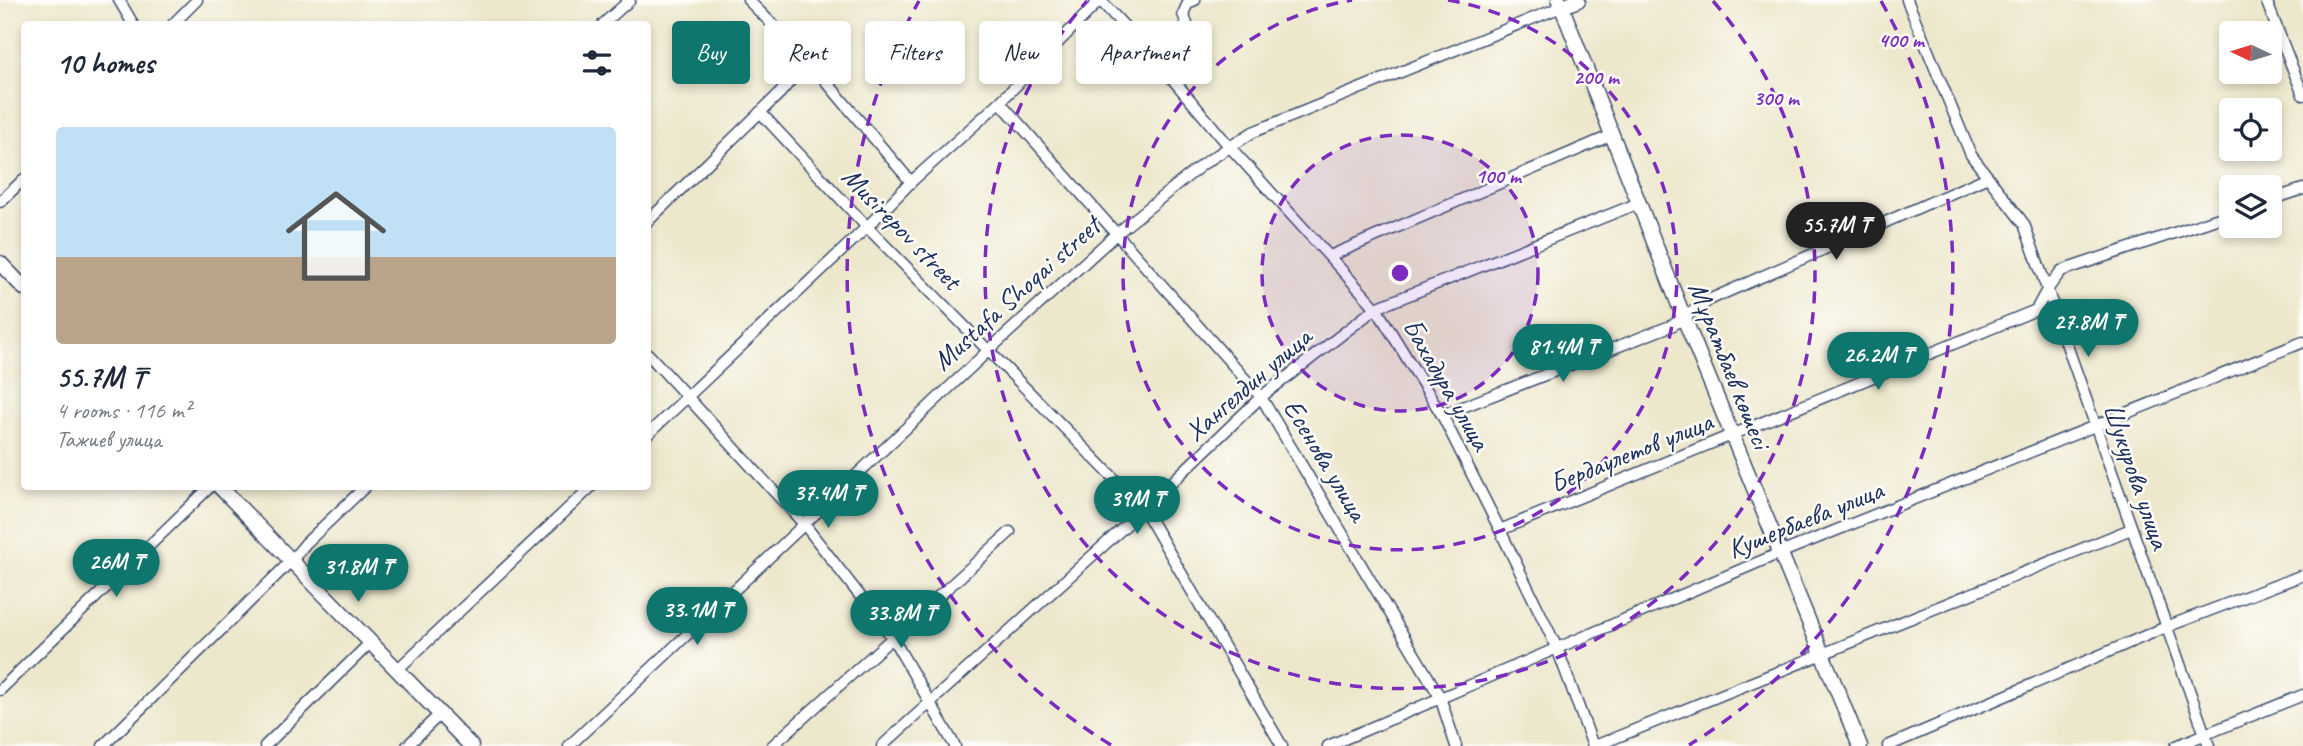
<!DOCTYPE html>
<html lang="en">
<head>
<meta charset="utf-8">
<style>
	body { margin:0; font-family:Caveat,sans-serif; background:#f2f2f3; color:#1f2937; height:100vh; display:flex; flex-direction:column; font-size:26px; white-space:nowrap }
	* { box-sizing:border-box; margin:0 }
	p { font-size:23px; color:#747a83 }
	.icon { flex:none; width:38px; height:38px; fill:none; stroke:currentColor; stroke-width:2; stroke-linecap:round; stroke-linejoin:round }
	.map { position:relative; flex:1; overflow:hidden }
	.sheet { position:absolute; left:21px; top:21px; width:630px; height:469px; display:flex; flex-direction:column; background:#fff; border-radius:7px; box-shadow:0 4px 10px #0003 }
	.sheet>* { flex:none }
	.top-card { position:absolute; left:672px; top:21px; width:665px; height:63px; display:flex; gap:14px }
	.needle { width:46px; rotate:274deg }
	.fabs { position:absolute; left:2219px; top:21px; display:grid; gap:14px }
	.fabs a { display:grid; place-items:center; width:63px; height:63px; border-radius:7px; background:#fff; box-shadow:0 4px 10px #0003; font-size:35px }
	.price { position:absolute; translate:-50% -60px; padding:0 16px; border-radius:24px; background:#0f766e; color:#fff; font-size:23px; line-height:46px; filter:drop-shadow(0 2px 4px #0008) }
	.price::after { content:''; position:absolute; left:50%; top:42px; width:21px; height:16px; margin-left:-10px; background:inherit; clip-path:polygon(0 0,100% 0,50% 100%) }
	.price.on { background:#222; color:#fff }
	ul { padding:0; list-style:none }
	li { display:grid; align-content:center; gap:14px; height:371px; padding:0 35px }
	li+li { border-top:2px solid #e0e1e3 }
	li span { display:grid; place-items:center; height:217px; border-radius:7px; color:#555 }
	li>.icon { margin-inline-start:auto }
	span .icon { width:126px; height:126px; fill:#fffc; stroke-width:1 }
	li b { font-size:30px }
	h2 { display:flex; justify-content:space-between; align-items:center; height:84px; padding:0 35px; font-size:30px }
	.tag { padding:0 24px; border-radius:7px; background:#fff; box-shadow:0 4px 10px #0003; font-size:24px; line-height:63px }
	.tag.on { background:#0f766e; color:#fff }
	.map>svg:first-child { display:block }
</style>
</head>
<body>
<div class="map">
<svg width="2303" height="746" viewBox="0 0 2303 746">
	<rect width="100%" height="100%" fill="#fdfcf7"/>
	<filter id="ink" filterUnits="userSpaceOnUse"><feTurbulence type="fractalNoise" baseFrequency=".0143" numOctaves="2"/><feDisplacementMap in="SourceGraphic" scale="14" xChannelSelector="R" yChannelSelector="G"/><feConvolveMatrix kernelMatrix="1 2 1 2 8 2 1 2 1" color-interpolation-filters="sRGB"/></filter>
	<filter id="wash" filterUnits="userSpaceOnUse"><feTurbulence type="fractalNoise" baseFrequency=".00686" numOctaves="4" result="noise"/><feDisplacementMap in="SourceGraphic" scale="28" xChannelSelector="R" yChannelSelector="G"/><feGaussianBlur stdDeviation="1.57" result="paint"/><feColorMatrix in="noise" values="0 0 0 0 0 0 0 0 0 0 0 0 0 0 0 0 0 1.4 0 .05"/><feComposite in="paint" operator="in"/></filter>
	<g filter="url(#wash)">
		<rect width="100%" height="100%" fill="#ede7cc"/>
	</g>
	<g filter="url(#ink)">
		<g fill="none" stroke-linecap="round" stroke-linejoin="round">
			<defs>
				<g id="street">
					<polyline points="119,0 133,24"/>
					<polyline points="748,0 808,60 911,182"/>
					<polyline points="1100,0 1169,75 1229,146 1376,308 1442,415 1500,530 1557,648 1593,746"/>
					<polyline points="1907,0 1971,155 2024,224 2209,746"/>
					<polyline points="2266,0 2303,95"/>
					<polyline points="173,24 197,0"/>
					<polyline points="603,24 630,0"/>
					<polyline points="1190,31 1183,14 1188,3 1195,0"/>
					<polyline points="1000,102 1261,397 1440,697 1456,746"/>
					<polyline points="760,112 867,227 1144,509 1282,746"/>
					<polyline points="2270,200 2303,189"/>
					<polyline points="0,202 24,179"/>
					<polyline points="648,221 780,93 808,60"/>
					<polyline points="1330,256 1612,135"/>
					<polyline points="648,354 804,524 892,637 955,746"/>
					<polyline points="1442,415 1673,325 1711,299 1988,177"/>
					<polyline points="648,434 867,227 911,182 1000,102 1100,0"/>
					<polyline points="1500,530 2036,310 2047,290 2061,271 2231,214"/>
					<polyline points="398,669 592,486"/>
					<polyline points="0,690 211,486"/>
					<polyline points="103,746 292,560 306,543 366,486"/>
					<polyline points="265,746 371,642"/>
					<polyline points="407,746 441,713"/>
					<polyline points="569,746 989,350 1116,234 1203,164 1253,132 1561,7"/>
					<polyline points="772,746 1010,532"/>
					<polyline points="882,746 1144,509 1261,397 1376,308 1639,203"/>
					<polyline points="1328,746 1780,553 2303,342"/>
					<polyline points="1595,746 2131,529"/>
					<polyline points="1888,746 2166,627 2303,575"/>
					<polyline points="2176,746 2303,695"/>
				</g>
				<g id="secondary">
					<polyline points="1559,0 1684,318 1860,746"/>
					<polyline points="1561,7 1578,0"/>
					<polyline points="0,263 24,288"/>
					<polyline points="219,486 471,746"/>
				</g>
			</defs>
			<use href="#street" stroke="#3a4b6e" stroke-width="13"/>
			<use href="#secondary" stroke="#3a4b6e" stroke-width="17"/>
			<use href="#street" stroke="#fff" stroke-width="10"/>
			<use href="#secondary" stroke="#fff" stroke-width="14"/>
		</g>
	</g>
	<circle cx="1400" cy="273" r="138" fill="#7b2cbf" fill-opacity=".12"/>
	<g fill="none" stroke="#7b2cbf" stroke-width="3.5" stroke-dasharray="12 9">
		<circle cx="1400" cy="273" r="138"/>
		<path d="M1448 0A277 277 0 1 1 1352 0"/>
		<path d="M1713 1A415 415 0 1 1 1087 1"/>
		<path d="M1111 745A553 553 0 0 1 919 1M1881 1A553 553 0 0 1 1689 745"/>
	</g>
	<g text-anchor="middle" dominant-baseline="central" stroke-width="5" stroke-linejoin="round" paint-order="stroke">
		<g font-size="28" fill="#1b2f5e" stroke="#fdfcf7">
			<text transform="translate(902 228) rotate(46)">Musirepov street</text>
			<text transform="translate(1016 293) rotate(-42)">Mustafa Shoqai street</text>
			<text transform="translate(1730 365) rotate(68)">Мұратбаев көшесі</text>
			<text transform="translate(1248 384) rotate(-41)">Хангелдин улица</text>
			<text transform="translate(1447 384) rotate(60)">Бахадура улица</text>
			<text transform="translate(1631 452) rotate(-22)">Бердаулетов улица</text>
			<text transform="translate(1326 460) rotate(59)">Есенова улица</text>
			<text transform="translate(2137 476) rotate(71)">Шукурова улица</text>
			<text transform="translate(1805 519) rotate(-22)">Кушербаева улица</text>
		</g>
	</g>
	<circle cx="1400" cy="273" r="10" fill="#7b2cbf" stroke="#fdfcf7" stroke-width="3.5"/>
	<g font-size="21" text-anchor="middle" font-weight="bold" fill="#7b2cbf" stroke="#fdfcf7" stroke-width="5" stroke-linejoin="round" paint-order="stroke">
		<text x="1901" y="47">400 m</text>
		<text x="1596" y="84">200 m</text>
		<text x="1776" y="105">300 m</text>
		<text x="1498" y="183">100 m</text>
	</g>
</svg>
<div class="fabs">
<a><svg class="needle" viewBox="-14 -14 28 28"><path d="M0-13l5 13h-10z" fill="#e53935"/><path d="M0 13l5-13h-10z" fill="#747a83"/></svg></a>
<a><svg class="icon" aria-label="locate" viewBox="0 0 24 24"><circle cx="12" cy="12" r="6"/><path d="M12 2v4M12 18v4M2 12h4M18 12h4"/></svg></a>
<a><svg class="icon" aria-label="layers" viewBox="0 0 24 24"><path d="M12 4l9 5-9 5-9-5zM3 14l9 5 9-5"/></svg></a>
</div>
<b class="price on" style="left:1836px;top:262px">55.7M ₸</b>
<b class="price" style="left:2088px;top:359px">27.8M ₸</b>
<b class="price" style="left:1563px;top:384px">81.4M ₸</b>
<b class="price" style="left:1878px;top:392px">26.2M ₸</b>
<b class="price" style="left:828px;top:530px">37.4M ₸</b>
<b class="price" style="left:1137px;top:536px">39M ₸</b>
<b class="price" style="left:116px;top:599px">26M ₸</b>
<b class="price" style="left:358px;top:604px">31.8M ₸</b>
<b class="price" style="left:697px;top:647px">33.1M ₸</b>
<b class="price" style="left:901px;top:650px">33.8M ₸</b>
<div class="top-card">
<a class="tag on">Buy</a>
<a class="tag">Rent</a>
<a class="tag">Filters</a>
<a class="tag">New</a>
<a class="tag">Apartment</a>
</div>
<section class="sheet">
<h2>10 homes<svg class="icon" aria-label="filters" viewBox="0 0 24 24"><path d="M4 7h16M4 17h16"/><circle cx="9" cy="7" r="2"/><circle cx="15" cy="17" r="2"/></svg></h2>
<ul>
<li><span style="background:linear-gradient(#bfe0f5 60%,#b9a48a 0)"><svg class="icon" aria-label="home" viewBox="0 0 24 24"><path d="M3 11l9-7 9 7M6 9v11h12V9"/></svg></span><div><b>55.7M ₸</b><p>4 rooms · 116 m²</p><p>Тажиев улица</p></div></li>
</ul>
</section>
</div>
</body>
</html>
